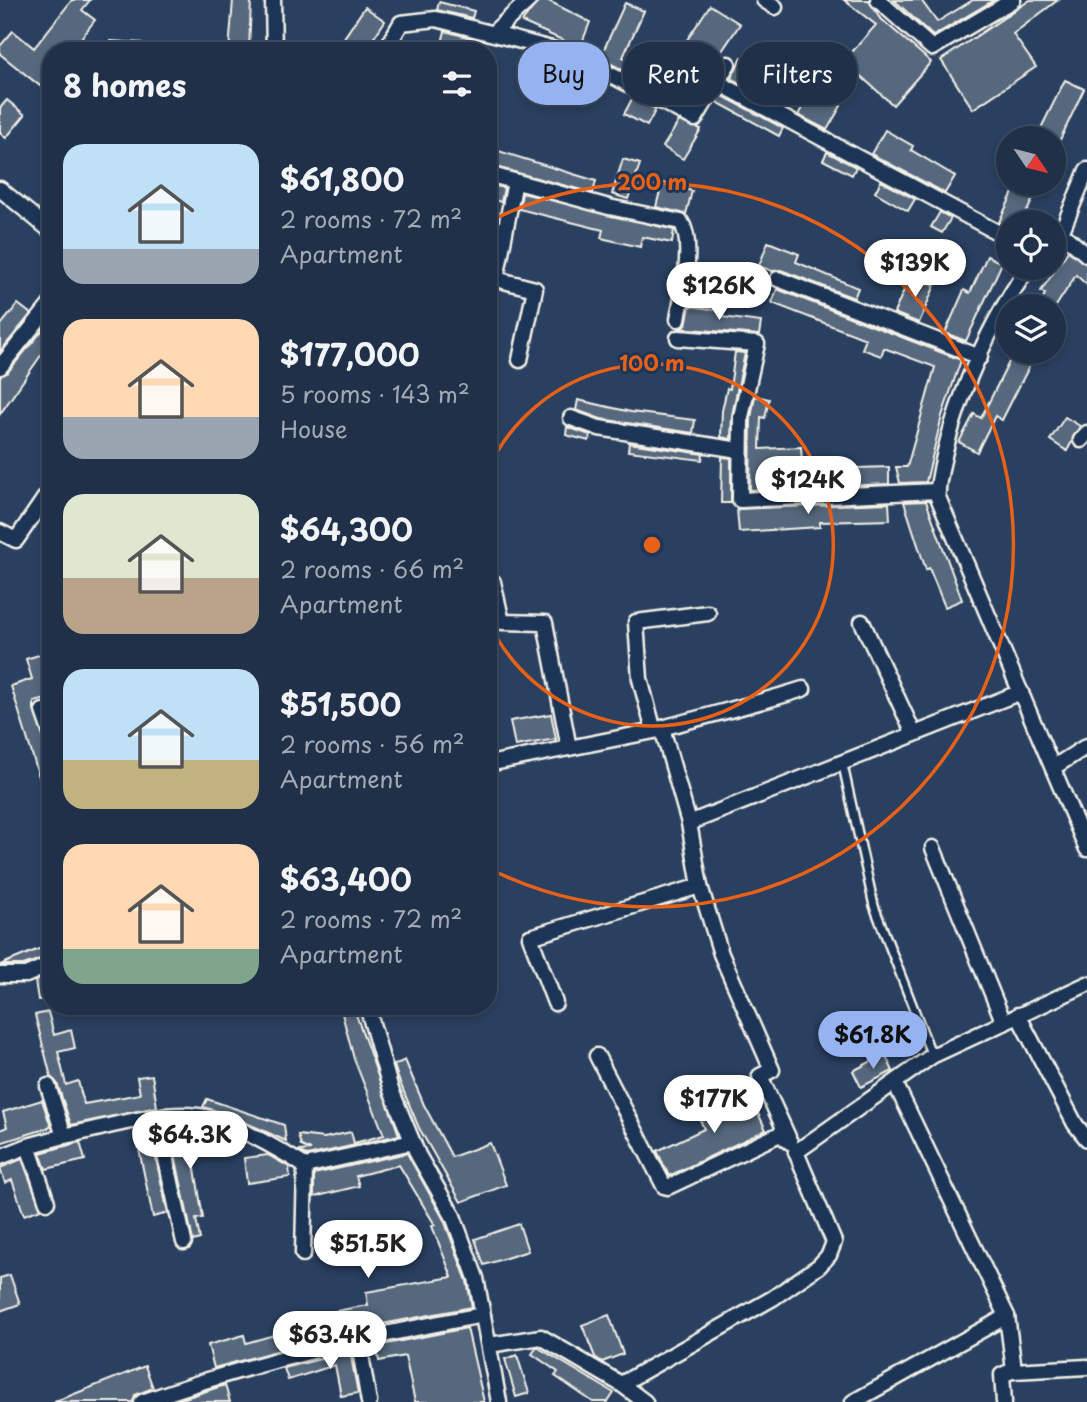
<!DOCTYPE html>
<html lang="en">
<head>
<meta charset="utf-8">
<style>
	body { margin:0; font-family:"Playpen Sans",sans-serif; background:#28384f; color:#f1f3f6; height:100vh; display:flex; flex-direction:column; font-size:26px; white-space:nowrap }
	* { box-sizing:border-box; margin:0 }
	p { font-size:23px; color:#a2a9b4 }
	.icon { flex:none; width:38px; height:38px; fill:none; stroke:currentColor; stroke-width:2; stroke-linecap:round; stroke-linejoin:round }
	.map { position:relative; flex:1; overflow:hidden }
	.panel { position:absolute; left:42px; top:42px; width:455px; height:973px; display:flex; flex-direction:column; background:#203048; border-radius:28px; box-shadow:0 4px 10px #0003,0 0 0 2px #3d4b60 }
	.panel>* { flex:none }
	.banner { position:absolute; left:518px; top:42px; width:464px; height:63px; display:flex; gap:14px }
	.needle { width:46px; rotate:125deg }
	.fabs { position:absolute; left:996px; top:126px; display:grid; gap:14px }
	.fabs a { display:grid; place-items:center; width:70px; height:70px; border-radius:50%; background:#203048; box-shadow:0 4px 10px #0003,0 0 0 2px #3d4b60; font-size:35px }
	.price { position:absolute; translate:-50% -60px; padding:0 16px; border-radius:24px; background:#fff; color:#222; font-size:23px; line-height:46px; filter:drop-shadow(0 2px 4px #0008) }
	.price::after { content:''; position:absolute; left:50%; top:42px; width:21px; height:16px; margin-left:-10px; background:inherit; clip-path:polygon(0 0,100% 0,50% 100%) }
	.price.on { background:#95b2f1; color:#111 }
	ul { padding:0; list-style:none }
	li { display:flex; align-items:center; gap:21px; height:175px; padding:0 21px }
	li span { display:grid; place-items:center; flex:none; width:196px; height:140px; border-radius:21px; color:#555 }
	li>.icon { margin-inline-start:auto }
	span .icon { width:84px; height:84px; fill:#fffc; stroke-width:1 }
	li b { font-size:30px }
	h2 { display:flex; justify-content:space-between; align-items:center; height:84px; padding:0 21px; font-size:30px }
	.pill { padding:0 24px; border-radius:28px; background:#203048; box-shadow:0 4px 10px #0003,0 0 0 2px #3d4b60; font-size:24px; line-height:63px }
	.pill.on { background:#95b2f1; color:#111 }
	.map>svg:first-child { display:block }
</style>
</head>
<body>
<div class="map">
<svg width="1087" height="1402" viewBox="0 0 1087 1402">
	<rect width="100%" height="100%" fill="#2a4060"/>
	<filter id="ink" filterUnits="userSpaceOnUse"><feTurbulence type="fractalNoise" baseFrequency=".0143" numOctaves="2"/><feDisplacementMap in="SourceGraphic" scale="14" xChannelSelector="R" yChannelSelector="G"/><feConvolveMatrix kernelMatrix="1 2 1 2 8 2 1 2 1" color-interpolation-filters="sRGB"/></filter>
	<g filter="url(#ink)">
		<g fill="#56677d" stroke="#f4f1e8" stroke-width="2">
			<polygon points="72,0 90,0 82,10 95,20 71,51 51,51 51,72 40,86 0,54 0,46 13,31 34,48"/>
			<polygon points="233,0 251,0 249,51 229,51"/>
			<polygon points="539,0 547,0 590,22 580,48 522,22"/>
			<polygon points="844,0 869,0 879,17 931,62 893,105 844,61 876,25"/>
			<polygon points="894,0 921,0 937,22 973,0 994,0 933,36"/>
			<polygon points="1030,0 1058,0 1013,34 1036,67 973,109 941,60"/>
			<polygon points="439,2 474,11 472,18 437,10"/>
			<polygon points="625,3 644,11 623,57 649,73 644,81 600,58"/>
			<polygon points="710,5 740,24 714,63 685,43"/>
			<polygon points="365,7 385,21 365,51 335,51"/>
			<polygon points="445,31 483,41 481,51 442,43"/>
			<polygon points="110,41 142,43 141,51 110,51"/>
			<polygon points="742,57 773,74 761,95 731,78"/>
			<polygon points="1065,80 1084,89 1060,140 1040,130"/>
			<polygon points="812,90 841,106 827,130 798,115"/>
			<polygon points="721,95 783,128 779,136 717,102"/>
			<polygon points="633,97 656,109 647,126 624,114"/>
			<polygon points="7,100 25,115 6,138 0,133 0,108"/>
			<polygon points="679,121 701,129 683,159 663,147"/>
			<polygon points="885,130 913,146 911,150 955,176 945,193 871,154"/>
			<polygon points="492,149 596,181 593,193 488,165"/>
			<polygon points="827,152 856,167 852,175 823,160"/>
			<polygon points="623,159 640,164 628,199 612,194"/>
			<polygon points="881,181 915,199 908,211 875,192"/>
			<polygon points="662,183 692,191 686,214 656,207"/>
			<polygon points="488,184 504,188 501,202 488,198"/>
			<polygon points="1017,184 1040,184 1022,222 1008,222 1008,227 999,222"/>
			<polygon points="522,193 674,230 672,243 642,237 640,247 601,238 603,230 519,209"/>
			<polygon points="940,212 951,218 942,233 931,227"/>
			<polygon points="768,242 799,254 796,262 858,288 854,298 781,270 772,271 759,266"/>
			<polygon points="1068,251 1087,264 1087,285 1076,275 1056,306 1039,306 1045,294 1041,291"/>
			<polygon points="987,256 1002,263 966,341 945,333 964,290 970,293"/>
			<polygon points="911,274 935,285 919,323 894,313"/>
			<polygon points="777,289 961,360 942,416 926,482 900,483 896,467 907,467 935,367 884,348 881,356 862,349 866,339 772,303"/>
			<polygon points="18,304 31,314 0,352 0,326"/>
			<polygon points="690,306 723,311 722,317 761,322 759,335 679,328 686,325"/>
			<polygon points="51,320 51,341 0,414 0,376 7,373"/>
			<polygon points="735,352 745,353 732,415 731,439 721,437 722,411 727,388 730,389"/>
			<polygon points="1014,352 1033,359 1002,420 995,416 977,452 959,442 974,414 981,418"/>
			<polygon points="755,396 769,399 765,418 761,417 760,449 801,447 803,476 857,474 857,468 889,467 889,484 750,490 751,418"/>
			<polygon points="578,400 631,412 695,420 693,433 601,419 576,410"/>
			<polygon points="1065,417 1080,426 1067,451 1050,440"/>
			<polygon points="567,427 590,435 589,441 566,435"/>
			<polygon points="629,443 703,454 702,460 628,451"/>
			<polygon points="722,457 731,458 731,503 721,503"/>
			<polygon points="926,501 962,600 945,607 929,568 926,570 904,502"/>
			<polygon points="889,503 890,520 820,522 820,527 739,532 737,509"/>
			<polygon points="42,654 51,698 34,702 34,710 51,758 49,809 11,686 32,679 26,659"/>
			<polygon points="551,714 556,739 515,746 510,721"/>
			<polygon points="51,944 51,954 35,961 23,965 0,965"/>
			<polygon points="45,977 47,999 38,1000 35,981"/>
			<polygon points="340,1006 353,1006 399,1135 307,1156 299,1151 311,1150 301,1146 298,1135 324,1138 351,1132 354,1143 384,1135 354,1059"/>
			<polygon points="48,1012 54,1035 71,1030 75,1048 58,1052 66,1085 78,1081 84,1104 140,1094 137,1077 152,1075 157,1107 71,1125 57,1083 51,1077 35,1015"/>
			<polygon points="885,1054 893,1071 861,1087 853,1071"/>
			<polygon points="405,1060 424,1105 452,1157 490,1143 506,1185 461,1202 419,1128 398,1078 394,1065"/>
			<polygon points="749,1094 766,1130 669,1176 657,1151 704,1129 699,1117"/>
			<polygon points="207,1099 284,1125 286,1141 227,1114 203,1107"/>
			<polygon points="42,1100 51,1127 0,1143 0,1130 7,1127 3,1112"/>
			<polygon points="208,1128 211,1147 192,1150 203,1218 196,1219 200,1239 193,1241 170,1131"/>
			<polygon points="150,1132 168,1213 153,1217 136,1135"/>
			<polygon points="80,1142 85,1160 46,1169 40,1153"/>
			<polygon points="407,1153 444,1220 467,1281 472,1307 356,1329 214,1368 208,1345 244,1335 246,1343 327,1320 326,1313 368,1305 366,1292 452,1277 432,1226 435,1225 399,1165 356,1176 359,1186 314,1197 314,1174"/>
			<polygon points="268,1155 289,1167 290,1177 247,1183 244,1158"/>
			<polygon points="22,1159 41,1209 24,1215 12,1180 5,1183 0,1168"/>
			<polygon points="519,1224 528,1251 484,1265 475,1239"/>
			<polygon points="10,1275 20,1304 0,1311 0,1278"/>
			<polygon points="609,1315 623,1354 602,1362 595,1357 582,1325"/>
			<polygon points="467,1328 484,1402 415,1402 405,1356 379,1361 376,1346"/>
			<polygon points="537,1347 614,1393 608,1402 593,1402 555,1376 558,1372 532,1354"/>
			<polygon points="350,1352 358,1393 341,1396 335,1365 288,1380 284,1368"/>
			<polygon points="517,1355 529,1393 516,1397 505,1359"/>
			<polygon points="145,1366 153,1388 135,1395 133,1402 54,1402"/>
			<polygon points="225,1385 230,1402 172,1402 188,1397"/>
		</g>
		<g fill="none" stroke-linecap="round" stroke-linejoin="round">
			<defs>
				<polyline id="service" points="842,761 874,906 932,1056"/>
				<g id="minor">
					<polyline points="273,0 274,51"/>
					<polyline points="764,0 775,7"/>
					<polyline points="878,0 932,48 1013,0"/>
					<polyline points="493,33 529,0"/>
					<polyline points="385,51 401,23 436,19 571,54 695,119 728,64"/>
					<polyline points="717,82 1008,238"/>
					<path d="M488,174l121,33 72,15c14,21 1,73 -3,97"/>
					<polyline points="515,181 496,279 535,289 520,360"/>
					<polyline points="0,189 51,231"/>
					<polyline points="1061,233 1087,255"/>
					<polyline points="1054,240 1061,233 1087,170"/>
					<path d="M1028,268c-43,62 -82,152 -91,227l150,354"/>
					<polyline points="778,279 980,357"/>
					<polyline points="678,338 757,344 741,417 740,500 938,491"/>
					<polyline points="0,367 51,304"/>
					<polyline points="571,418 599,428 739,450"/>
					<polyline points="1081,440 1087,433"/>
					<polyline points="0,532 16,540 51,489"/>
					<polyline points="488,581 493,582 502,622 545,623 569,748 488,764"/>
					<polyline points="862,622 914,734"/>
					<polyline points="43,711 51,734"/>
					<polyline points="662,728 689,823 700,886 721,954 772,1070 760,1076 788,1137"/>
					<path d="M655,730c50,-14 98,-25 148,-41"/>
					<polyline points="569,748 654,731 640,679 636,622 708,613"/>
					<polyline points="1054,767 1087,746"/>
					<polyline points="689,823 1021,692"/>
					<polyline points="933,848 1004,1023"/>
					<polyline points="0,975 26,975 51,964"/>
					<polyline points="555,1003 530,937 700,886"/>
					<polyline points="367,1006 391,1090 418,1155 453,1216 476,1278 499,1402"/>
					<polyline points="1018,1015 1075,1124 1087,1139"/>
					<polyline points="597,1056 664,1186 668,1187 780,1134 790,1142"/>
					<path d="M48,1086l16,50c42,-8 91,-25 134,-20 29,3 82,34 107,50l107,-24"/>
					<polyline points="157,1118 184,1242"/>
					<polyline points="0,1157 28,1146"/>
					<polyline points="47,1202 28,1146 64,1136"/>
					<polyline points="303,1254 305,1166"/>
					<polyline points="358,1338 369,1402"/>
					<polyline points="489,1345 541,1337 621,1384 773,1298 819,1266 829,1255 834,1242 796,1152 932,1056 1087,984"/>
					<polyline points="1013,1371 1087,1367"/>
					<polyline points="621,1384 645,1402"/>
					<path d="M142,1402c115,-41 221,-65 341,-87"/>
					<polyline points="853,1402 1007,1316 895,1083"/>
					<polyline points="1004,1402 1002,1375 1014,1370 1007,1316"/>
				</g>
			</defs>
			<use href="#service" stroke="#f4f1e8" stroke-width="12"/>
			<use href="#minor" stroke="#f4f1e8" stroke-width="19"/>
			<use href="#service" stroke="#1d3557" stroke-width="7"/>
			<use href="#minor" stroke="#1d3557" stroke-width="14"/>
		</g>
	</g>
	<g fill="none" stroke="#e96117" stroke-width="3.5">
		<path d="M489 467A181 181 0 1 1 489 623"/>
		<path d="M490 221A362 362 0 1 1 490 869"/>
	</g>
	<circle cx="652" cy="545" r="10" fill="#e96117" stroke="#1d3557" stroke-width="3.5"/>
	<g font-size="21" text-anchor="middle" font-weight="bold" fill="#e96117" stroke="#1d3557" stroke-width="6" stroke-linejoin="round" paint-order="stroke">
		<text x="652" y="190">200 m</text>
		<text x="652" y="371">100 m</text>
	</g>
</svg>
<div class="fabs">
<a><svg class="needle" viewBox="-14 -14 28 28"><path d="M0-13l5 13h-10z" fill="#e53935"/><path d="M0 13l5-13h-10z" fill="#a2a9b4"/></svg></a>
<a><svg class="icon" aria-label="locate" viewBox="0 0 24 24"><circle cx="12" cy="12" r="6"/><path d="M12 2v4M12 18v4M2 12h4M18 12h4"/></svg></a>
<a><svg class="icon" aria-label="layers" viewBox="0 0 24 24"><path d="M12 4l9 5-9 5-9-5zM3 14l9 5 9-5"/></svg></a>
</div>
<b class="price" style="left:915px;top:299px">$139K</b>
<b class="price" style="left:719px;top:322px">$126K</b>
<b class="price" style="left:808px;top:516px">$124K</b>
<b class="price on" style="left:873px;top:1071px">$61.8K</b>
<b class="price" style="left:714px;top:1135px">$177K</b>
<b class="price" style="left:190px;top:1171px">$64.3K</b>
<b class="price" style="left:368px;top:1280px">$51.5K</b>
<b class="price" style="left:330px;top:1371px">$63.4K</b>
<div class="banner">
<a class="pill on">Buy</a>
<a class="pill">Rent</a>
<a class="pill">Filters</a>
</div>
<section class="panel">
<h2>8 homes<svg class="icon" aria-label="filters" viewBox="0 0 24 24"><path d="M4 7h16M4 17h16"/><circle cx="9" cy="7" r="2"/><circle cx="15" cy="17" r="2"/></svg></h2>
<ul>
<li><span style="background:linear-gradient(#bfe0f5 75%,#9aa5b1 0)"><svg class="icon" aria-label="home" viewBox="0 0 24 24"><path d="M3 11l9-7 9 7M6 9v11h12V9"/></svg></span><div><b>$61,800</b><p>2 rooms · 72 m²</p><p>Apartment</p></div></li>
<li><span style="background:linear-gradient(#ffd9b3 70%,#9aa5b1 0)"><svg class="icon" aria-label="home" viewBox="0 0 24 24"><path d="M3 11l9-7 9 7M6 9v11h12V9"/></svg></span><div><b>$177,000</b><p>5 rooms · 143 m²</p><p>House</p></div></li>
<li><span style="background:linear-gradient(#dfe7d0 60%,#b9a48a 0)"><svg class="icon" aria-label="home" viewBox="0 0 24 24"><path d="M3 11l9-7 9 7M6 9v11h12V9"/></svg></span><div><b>$64,300</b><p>2 rooms · 66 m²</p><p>Apartment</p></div></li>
<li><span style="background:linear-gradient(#bfe0f5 65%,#c2b280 0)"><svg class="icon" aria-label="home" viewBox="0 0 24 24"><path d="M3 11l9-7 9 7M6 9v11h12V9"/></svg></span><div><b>$51,500</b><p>2 rooms · 56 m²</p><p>Apartment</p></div></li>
<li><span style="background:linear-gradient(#ffd9b3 75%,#7fa58c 0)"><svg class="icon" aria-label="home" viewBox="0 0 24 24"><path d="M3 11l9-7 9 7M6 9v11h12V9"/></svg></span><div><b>$63,400</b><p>2 rooms · 72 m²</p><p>Apartment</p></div></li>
</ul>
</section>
</div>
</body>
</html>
